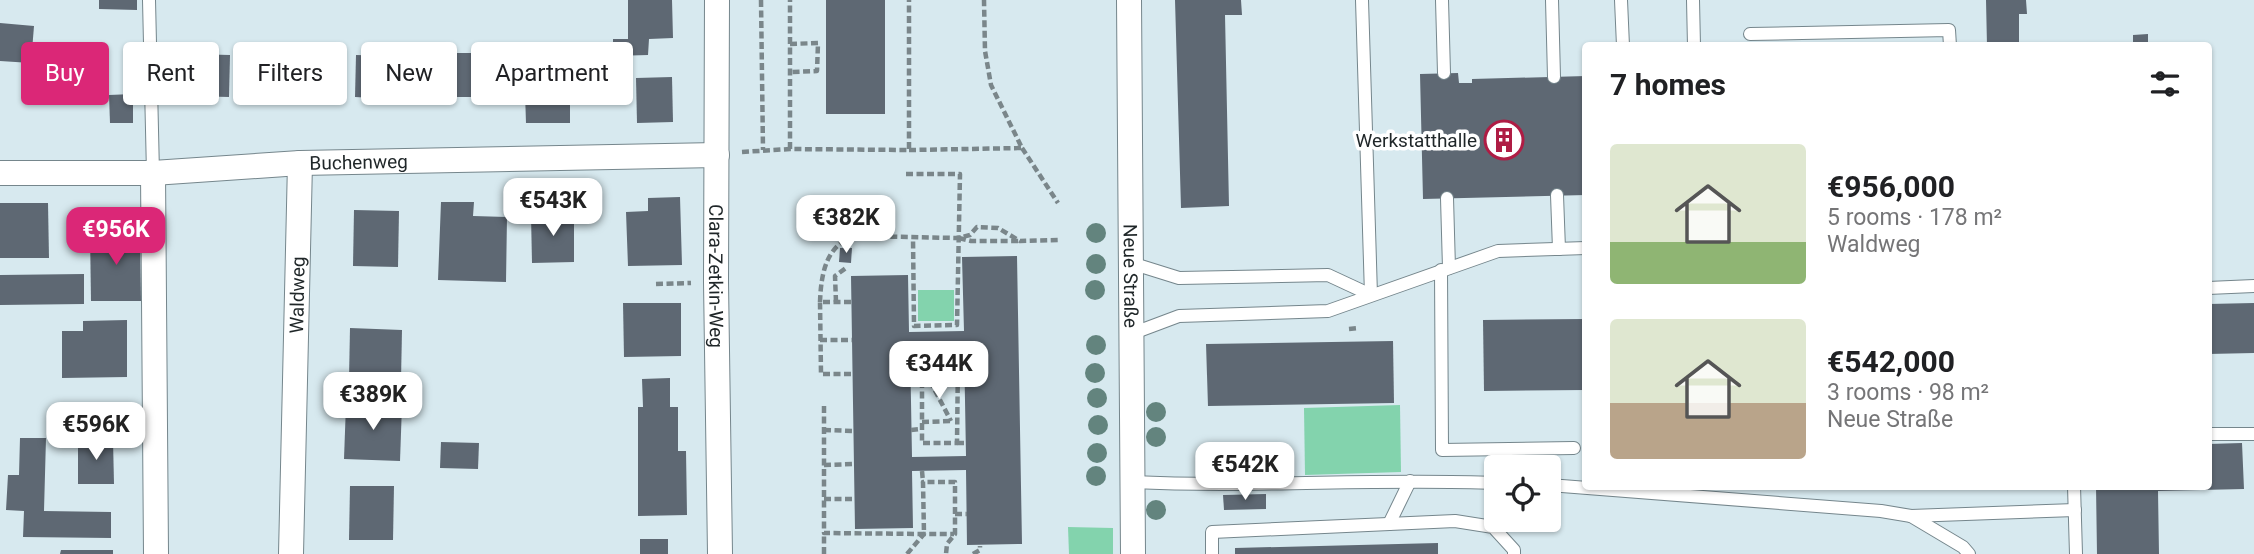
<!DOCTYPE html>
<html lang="en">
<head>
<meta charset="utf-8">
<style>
	body { margin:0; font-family:Roboto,sans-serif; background:#f6f6f6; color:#202124; height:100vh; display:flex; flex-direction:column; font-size:26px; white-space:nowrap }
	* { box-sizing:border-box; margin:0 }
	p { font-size:23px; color:#757577 }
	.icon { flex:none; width:38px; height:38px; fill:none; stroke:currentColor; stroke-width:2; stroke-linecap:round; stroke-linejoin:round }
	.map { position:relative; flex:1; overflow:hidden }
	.details { position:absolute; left:1582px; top:42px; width:630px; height:448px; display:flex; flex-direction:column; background:#fff; border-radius:7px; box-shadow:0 2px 5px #0004 }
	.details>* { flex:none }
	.hud { position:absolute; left:21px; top:42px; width:665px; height:63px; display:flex; gap:14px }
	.tools { position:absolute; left:1484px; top:455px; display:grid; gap:14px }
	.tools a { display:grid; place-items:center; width:77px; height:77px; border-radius:7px; background:#fff; box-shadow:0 2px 5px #0004; font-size:35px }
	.price { position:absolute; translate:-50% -60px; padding:0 16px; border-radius:14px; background:#fff; color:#222; font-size:23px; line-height:46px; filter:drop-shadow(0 2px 4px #0008) }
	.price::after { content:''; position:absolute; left:50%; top:42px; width:21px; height:16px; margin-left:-10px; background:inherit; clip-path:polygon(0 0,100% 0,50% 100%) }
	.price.on { background:#db2777; color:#fff }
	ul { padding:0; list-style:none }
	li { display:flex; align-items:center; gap:21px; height:175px; padding:0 28px }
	li span { display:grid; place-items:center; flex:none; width:196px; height:140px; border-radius:7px; color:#555 }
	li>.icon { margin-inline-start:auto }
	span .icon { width:84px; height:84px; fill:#fffc; stroke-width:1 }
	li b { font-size:30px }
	h2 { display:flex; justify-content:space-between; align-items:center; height:84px; padding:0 28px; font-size:30px }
	.pill { padding:0 24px; border-radius:7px; background:#fff; box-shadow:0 2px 5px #0004; font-size:24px; line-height:63px }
	.pill.on { background:#db2777; color:#fff }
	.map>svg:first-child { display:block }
</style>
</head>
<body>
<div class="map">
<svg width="2254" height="554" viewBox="0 0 2254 554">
	<rect width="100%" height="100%" fill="#d7e9ef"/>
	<g fill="#83d3ad">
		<rect x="918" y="290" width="36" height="31"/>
		<polygon points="1400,405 1401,472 1305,475 1304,408"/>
		<polygon points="1068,527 1113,528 1113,554 1069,554"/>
	</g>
	<g fill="#5e6873" fill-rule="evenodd">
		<polygon points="99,0 137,0 137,10 99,9"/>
		<polygon points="628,0 672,0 673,38 649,39 648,55 613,56 613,39 628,39"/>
		<rect x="826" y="0" width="59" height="114"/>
		<polygon points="1175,0 1241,0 1242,15 1225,15 1229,206 1181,208"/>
		<polygon points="1986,0 2026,0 2027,14 2019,14 2019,46 1987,46"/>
		<polygon points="0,23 34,26 31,63 0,61"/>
		<polygon points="2148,34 2148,46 2133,46 2133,35"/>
		<polygon points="444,53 480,53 481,97 444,97"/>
		<polygon points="190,54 230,55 229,97 189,96"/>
		<rect x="272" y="55" width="37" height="44"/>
		<polygon points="356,55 392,56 391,99 355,97"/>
		<polygon points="1458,73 1459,83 1472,83 1472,79 1586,76 1586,195 1423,199 1420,74"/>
		<polygon points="672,77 673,122 637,123 636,78"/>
		<polygon points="525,93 570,93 570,123 526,123"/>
		<polygon points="133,94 133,123 110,123 109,95"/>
		<polygon points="680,197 682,265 628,266 626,212 648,211 648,198"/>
		<polygon points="441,202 474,202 473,216 507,217 506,282 438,280"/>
		<polygon points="0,203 48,203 49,258 0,258"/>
		<polygon points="354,210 399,211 398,267 353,266"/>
		<polygon points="574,214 574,262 532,263 531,215"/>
		<polygon points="140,232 141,301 91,301 90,233"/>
		<polygon points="840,248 852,248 851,263 839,262"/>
		<path d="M1017,256l5,288 -55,1 -1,-75 -54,1 1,57 -58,1 -4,-253 57,-1 1,57 55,-1 -2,-74zM964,345l2,111 -54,1 -2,-111z"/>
		<polygon points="84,274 84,304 0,305 0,275"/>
		<polygon points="623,303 681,303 681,356 624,357"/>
		<polygon points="2254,303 2254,353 2208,354 2208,304"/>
		<polygon points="1586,319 1586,390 1484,391 1483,320"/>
		<polygon points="127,320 127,377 62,378 62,331 83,331 83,321"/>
		<polygon points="350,328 402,330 401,380 349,379"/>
		<polygon points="1393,341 1394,403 1208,406 1206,344"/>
		<polygon points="670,378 670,407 678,407 678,451 686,451 687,515 638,516 638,407 643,407 642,379"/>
		<polygon points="346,404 402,405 400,461 344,459"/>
		<polygon points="20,438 46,438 44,511 111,512 111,538 23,537 24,511 6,510 8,475 19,475"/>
		<polygon points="78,440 113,440 114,484 78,484"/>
		<polygon points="441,442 479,443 478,469 440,468"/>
		<polygon points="2242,443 2244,489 2158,491 2159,554 2097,554 2096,486 2208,486 2208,444"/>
		<polygon points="350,486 394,486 393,540 349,540"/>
		<polygon points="1266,494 1266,509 1224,510 1223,495"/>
		<rect x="640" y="539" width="28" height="15"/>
		<polygon points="1438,543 1438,554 1235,554 1235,548"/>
		<polygon points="61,550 113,550 113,554 60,554"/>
	</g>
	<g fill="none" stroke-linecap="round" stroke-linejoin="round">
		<defs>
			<g id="service">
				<polyline points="149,0 153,173"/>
				<polyline points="1362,0 1371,295"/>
				<polyline points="1442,0 1444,73"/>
				<polyline points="1552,0 1554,77"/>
				<polyline points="1621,0 1623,46"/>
				<polyline points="1693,0 1694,46"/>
				<polyline points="1750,34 1949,30 1950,46"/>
				<polyline points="1557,195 1559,249"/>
				<polyline points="1447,198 1449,268"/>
				<polyline points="1131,263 1179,278 1328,275 1371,295"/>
				<polyline points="1441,270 1442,450 1574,448"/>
				<polyline points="2208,288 2254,286"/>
				<polyline points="1131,334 1179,316 1328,311 1498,251 1586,248"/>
				<polyline points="2208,434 2254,434"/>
				<path d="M1132,482c121,6 243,-4 364,1"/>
				<polyline points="1549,485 1881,511 1911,516 2075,510"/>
				<polyline points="2074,486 2076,554"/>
				<polyline points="1911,516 1963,547 1969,554"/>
				<polyline points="1389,524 1410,481"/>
				<polyline points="1212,554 1212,532 1455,521 1493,527 1514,550 1514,554"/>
			</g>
			<g id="minor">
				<path id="s1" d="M717,0l-1,282 4,272"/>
				<path id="s2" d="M1129,0l4,554"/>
				<path id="s3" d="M0,173h153l147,-10 417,-8"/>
				<polyline points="153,173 156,554"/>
				<path id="s4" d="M291,554l9,-391"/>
			</g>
		</defs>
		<use href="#service" stroke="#75868c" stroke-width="14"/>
		<use href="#minor" stroke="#75868c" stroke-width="26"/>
		<g stroke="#7a868a" stroke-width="4.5" stroke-dasharray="7 3.5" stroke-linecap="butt">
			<polyline points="761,0 763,150"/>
			<polyline points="790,44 818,43 817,71 791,72"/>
			<polyline points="1022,148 1058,203"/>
			<polyline points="790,149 790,0"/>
			<polyline points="909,150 1022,148 991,85 985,51 984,0"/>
			<polyline points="742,152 790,149 909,150 909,0"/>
			<polyline points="906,174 960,174 957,325 914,326 913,238"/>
			<polyline points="959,238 971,241 1020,241"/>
			<polyline points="656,284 691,283"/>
			<path d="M820,302c1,-28 6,-59 37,-66l101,2 12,-3 7,-8 21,1 22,13 38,-1"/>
			<polyline points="836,302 835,276 846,268"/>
			<polyline points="851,302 820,302 821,374 852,374"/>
			<polyline points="1349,329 1359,328"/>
			<polyline points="820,340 852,340"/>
			<polyline points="921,346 922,359"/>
			<polygon points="922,359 958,359 957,443 922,443"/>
			<polyline points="910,370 921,370"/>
			<polyline points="922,381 957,381"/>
			<polyline points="930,381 951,421"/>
			<polyline points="824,406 824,533 924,534 923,482 955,482 955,534 947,544 946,554"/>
			<polyline points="922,422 953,421"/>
			<polyline points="824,430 853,431"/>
			<polyline points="911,430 921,429"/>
			<polyline points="957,443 966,443"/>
			<polyline points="824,465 854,464"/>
			<polyline points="922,471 923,482"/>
			<polyline points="824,499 855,499"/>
			<polyline points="955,514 967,514"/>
			<polyline points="824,554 824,533"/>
			<polyline points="907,554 924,534 954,534"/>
			<polyline points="973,554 980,550 980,546"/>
		</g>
		<use href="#service" stroke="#fff" stroke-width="12"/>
		<use href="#minor" stroke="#fff" stroke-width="24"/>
	</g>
	<g fill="#63847e">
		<circle cx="1096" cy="233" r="10"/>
		<circle cx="1096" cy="264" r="10"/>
		<circle cx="1095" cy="290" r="10"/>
		<circle cx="1096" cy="345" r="10"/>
		<circle cx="1095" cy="373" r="10"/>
		<circle cx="1097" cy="398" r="10"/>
		<circle cx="1156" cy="412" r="10"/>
		<circle cx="1098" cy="425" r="10"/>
		<circle cx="1156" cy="437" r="10"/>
		<circle cx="1097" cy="453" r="10"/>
		<circle cx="1096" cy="476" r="10"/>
		<circle cx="1156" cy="510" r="10"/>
	</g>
	<defs>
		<symbol id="building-ring" viewBox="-11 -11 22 22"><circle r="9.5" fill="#fff" stroke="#af1c44" stroke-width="1.5"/><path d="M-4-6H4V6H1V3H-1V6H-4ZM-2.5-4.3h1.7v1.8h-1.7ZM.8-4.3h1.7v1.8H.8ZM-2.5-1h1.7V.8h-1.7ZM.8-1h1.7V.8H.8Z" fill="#af1c44"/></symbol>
	</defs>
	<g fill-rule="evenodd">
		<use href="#building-ring" x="1482" y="118" width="44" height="44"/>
	</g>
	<g text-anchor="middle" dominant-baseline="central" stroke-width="7" stroke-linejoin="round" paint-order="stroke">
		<g font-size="19" fill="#1f2628" stroke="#fff" text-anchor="end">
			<text x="1477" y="140">Werkstatthalle</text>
		</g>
		<g font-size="19" fill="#1f2628" stroke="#fff">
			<text stroke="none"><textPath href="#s3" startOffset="359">Buchenweg</textPath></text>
			<text stroke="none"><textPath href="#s1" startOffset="276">Clara-Zetkin-Weg</textPath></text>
			<text stroke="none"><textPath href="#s2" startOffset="276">Neue Straße</textPath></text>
			<text stroke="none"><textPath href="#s4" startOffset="259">Waldweg</textPath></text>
		</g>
	</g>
</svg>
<div class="tools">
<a><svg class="icon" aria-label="locate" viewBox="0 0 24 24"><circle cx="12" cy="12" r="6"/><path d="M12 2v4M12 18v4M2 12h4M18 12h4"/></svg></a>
</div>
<b class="price" style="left:553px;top:238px">€543K</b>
<b class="price" style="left:846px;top:255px">€382K</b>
<b class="price on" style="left:116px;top:267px">€956K</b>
<b class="price" style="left:939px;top:401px">€344K</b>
<b class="price" style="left:373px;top:432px">€389K</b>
<b class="price" style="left:96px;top:462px">€596K</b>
<b class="price" style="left:1245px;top:502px">€542K</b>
<div class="hud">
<a class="pill on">Buy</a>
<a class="pill">Rent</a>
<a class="pill">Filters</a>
<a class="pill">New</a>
<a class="pill">Apartment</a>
</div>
<section class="details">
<h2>7 homes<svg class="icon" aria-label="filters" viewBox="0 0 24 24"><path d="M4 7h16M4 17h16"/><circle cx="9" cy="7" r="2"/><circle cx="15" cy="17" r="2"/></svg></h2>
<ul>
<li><span style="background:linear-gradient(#dfe7d0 70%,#8fb573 0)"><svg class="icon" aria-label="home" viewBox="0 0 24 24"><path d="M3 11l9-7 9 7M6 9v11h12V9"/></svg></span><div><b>€956,000</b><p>5 rooms · 178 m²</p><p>Waldweg</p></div></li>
<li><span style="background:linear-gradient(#dfe7d0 60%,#b9a48a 0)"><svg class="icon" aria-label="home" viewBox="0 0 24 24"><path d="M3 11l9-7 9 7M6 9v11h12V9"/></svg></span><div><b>€542,000</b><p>3 rooms · 98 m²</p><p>Neue Straße</p></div></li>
</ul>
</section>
</div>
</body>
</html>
